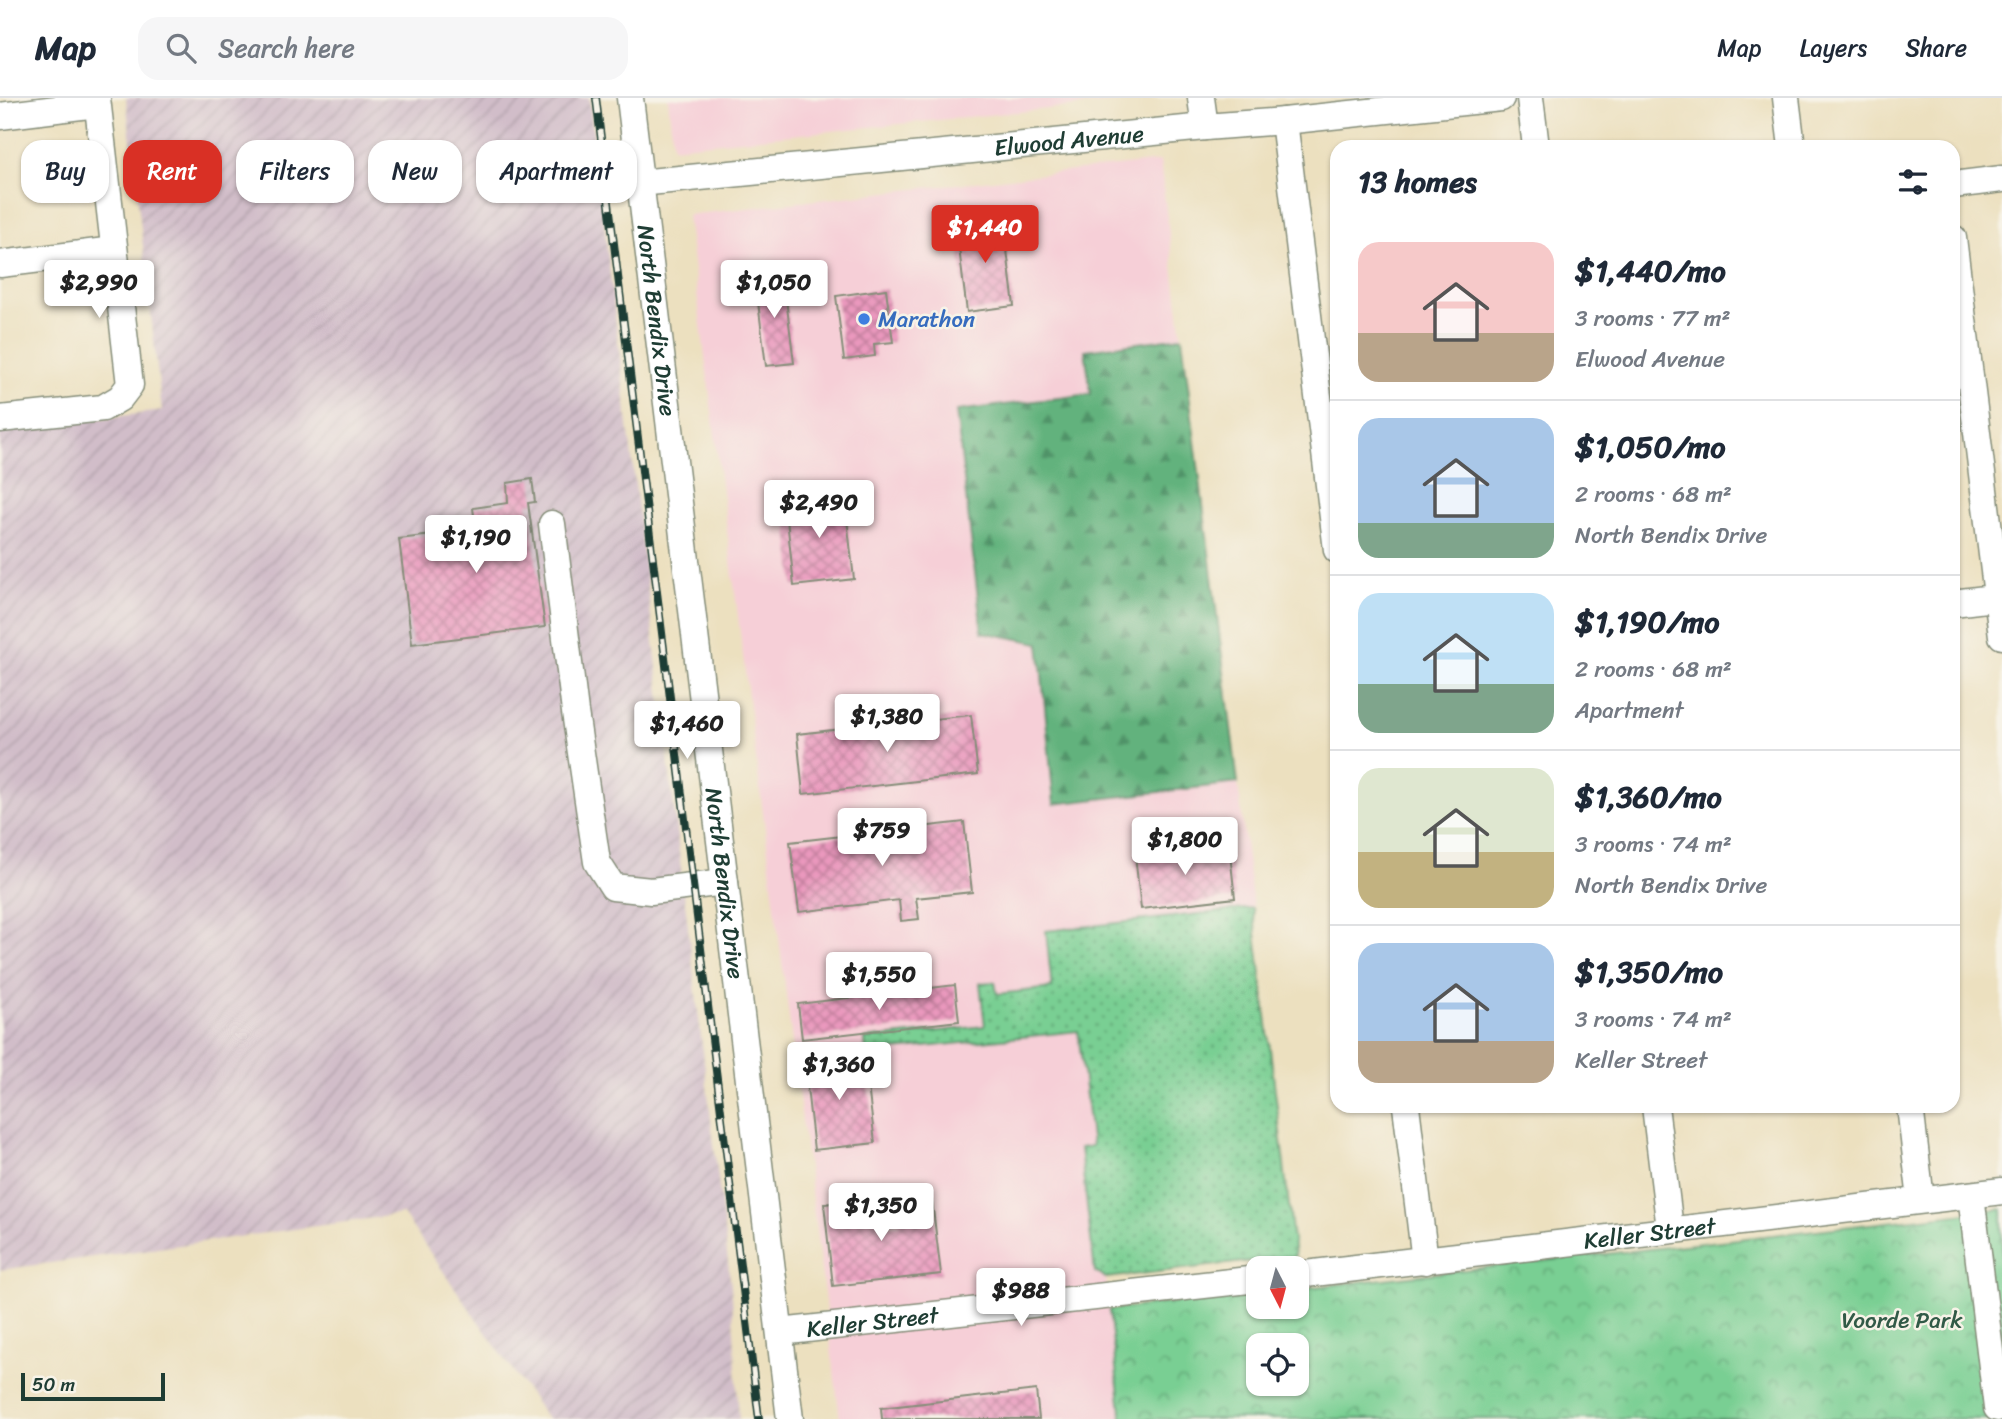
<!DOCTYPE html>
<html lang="en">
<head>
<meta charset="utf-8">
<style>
	body { margin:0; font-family:Sriracha,sans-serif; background:#f6f6f7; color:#1f2937; height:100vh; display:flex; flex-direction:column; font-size:26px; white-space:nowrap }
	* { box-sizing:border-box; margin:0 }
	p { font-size:23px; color:#747a83 }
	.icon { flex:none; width:38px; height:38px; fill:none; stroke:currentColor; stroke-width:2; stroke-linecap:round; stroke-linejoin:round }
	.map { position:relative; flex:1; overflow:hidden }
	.sheet { position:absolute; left:1330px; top:42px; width:630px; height:973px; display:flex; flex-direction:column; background:#fff; border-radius:21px; box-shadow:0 2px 5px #0004 }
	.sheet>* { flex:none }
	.banner { position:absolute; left:21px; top:42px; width:665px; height:63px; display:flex; gap:14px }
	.needle { width:46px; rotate:174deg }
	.tools { position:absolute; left:1246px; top:1158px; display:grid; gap:14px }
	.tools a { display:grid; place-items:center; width:63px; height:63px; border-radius:14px; background:#fff; box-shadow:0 2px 5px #0004; font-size:35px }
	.scale { position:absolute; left:21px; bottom:18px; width:144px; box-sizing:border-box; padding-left:7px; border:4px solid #1f3d34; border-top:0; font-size:19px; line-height:24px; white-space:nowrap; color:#1f3d34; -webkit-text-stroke:5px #f7f3e8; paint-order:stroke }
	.price { position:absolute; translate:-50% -60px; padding:0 16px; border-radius:7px; background:#fff; color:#222; font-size:23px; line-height:46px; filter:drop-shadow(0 2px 4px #0008) }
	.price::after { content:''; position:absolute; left:50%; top:42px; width:21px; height:16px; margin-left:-10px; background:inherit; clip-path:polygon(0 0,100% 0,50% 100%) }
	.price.selected { background:#d93025; color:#fff }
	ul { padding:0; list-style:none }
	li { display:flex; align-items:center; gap:21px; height:175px; padding:0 28px }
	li+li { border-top:2px solid #e0e1e3 }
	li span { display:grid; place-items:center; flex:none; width:196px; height:140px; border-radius:21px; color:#555 }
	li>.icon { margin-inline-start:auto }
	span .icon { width:84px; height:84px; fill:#fffc; stroke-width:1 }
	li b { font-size:30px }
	h2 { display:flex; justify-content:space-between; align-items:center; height:84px; padding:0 28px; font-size:30px }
	.tag { padding:0 24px; border-radius:21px; background:#fff; box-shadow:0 2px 5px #0004; font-size:24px; line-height:63px }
	.tag.selected { background:#d93025; color:#fff }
	header { display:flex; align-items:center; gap:42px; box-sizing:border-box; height:98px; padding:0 35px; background:#fff; border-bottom:2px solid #e0e1e3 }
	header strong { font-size:33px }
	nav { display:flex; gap:38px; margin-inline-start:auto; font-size:24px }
	.search { width:490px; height:63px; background:#f6f6f7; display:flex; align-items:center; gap:18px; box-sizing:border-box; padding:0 24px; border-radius:21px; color:#747a83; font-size:26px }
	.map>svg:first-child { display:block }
</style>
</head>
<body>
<header>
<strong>Map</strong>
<div class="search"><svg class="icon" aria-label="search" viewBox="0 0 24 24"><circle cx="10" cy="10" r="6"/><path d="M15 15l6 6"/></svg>Search here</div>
<nav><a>Map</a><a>Layers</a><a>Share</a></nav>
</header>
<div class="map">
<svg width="2002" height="1321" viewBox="0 0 2002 1321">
	<defs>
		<pattern id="industrial-furrows" width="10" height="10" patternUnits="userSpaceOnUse" patternTransform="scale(1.75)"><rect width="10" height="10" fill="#d1bdc9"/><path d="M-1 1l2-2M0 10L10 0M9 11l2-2" fill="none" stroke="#b3a3ad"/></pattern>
		<pattern id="grass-dots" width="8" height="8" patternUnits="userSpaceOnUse" patternTransform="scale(1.75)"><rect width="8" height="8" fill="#79cf93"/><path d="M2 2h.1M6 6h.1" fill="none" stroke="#63a979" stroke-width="1.8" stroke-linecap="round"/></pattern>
		<pattern id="forest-firs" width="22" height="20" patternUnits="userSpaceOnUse" patternTransform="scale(1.75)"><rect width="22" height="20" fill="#62b27d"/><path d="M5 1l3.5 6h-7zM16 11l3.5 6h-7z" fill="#509267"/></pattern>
		<pattern id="park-crowns" width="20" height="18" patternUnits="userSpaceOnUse" patternTransform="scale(1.75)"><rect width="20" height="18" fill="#79cf93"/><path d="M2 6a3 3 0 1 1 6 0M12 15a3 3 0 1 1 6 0" fill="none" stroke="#63a979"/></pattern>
		<pattern id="building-cross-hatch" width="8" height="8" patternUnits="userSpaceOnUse" patternTransform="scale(1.75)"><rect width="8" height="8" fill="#ea98bd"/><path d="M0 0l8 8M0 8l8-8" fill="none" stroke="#bd7d9a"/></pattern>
	</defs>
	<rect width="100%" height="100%" fill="#f7f3e8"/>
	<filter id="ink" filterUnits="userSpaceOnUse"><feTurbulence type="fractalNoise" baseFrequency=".0143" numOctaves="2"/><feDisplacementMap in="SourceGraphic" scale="14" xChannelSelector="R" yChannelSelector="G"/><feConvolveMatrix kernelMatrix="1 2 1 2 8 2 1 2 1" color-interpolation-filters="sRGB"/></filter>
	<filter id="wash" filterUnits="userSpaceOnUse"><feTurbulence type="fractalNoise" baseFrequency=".00686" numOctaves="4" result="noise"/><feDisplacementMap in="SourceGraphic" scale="28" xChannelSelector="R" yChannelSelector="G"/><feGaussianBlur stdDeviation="1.57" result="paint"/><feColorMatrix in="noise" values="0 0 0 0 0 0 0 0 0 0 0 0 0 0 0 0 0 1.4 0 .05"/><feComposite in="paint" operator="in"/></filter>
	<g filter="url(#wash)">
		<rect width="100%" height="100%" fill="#ece0bf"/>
		<g fill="#f6cfd7">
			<polygon points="668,0 1156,0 673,49"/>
			<polygon points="1160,63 1182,239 1086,252 1091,296 957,313 1039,545 1054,705 1238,685 1295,1158 1106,1180 1122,1321 840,1321 687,117"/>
		</g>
		<polygon fill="url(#industrial-furrows)" points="126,0 589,0 732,1197 739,1321 547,1321 403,1116 0,1172 0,333 162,313"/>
		<polygon fill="url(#grass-dots)" stroke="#4c8664" stroke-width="2" points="1253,810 1295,1158 1106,1180 1095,1174 1080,1050 1092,1048 1078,933 866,955 865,941 985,928 980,885 995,884 997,896 1052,890 1046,833"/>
		<polygon fill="url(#forest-firs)" stroke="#407858" stroke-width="2" points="1182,239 1238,685 1054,706 1039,545 982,534 956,313 1091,296 1085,252"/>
		<path fill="url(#park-crowns)" stroke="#4c8664" stroke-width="2" fill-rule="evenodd" d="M2002,1111v210h-880l-13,-109 149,-17v14h39v-18zM1258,1248h39v38h-39z"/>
		<g id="blocks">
			<g fill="url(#building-cross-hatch)">
				<polygon points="1003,120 1014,208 967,214 956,126"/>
				<polygon points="783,177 794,265 766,268 755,180"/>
				<polygon points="886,191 893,244 874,246 875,258 844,262 836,198"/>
				<polygon points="532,381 535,404 528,405 545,529 412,546 399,441 476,432 473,410 508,405 507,385"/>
				<polygon points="844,395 854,481 794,488 785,402"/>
				<polygon points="971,617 978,676 803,696 797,636"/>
				<polygon points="964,724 972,794 916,800 919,821 901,823 899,802 799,814 790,744"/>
				<polygon points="1229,747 1235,800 1141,811 1135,757"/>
				<polygon points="955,887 959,923 802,941 798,906"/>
				<polygon points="864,955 875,1045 814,1052 804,962"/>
				<polygon points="876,1100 879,1129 899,1127 897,1107 932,1103 941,1176 833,1188 824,1106"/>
				<polygon points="1036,1292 1039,1321 882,1321 881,1310"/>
			</g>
		</g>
	</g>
	<g filter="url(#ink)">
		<use href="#blocks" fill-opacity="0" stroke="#868e7a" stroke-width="2"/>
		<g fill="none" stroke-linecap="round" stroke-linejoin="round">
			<defs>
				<g id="minor">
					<path id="s1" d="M630,0l160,1321"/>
					<polyline points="1201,0 1205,29"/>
					<polyline points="1530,0 1536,49"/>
					<polyline points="1786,0 1792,49"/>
					<polyline points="0,18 97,6"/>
					<polyline points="1284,23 1337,452"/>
					<path id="s2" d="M639,85l566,-56 79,-6 217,-23"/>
					<polyline points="1953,87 2002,81"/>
					<polyline points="1953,140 2002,538"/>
					<polyline points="0,166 114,152"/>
					<polyline points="0,321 103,310 120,300 130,287 97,0"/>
					<polyline points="552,426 575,614 597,764 613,789 651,793 725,784"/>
					<polyline points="1953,505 2002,499"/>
					<polyline points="1406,1008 1425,1163"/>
					<polyline points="1655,1008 1670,1131"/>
					<polyline points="1910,1008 1921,1102"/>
					<polyline points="1971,1097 1997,1310"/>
					<path id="s3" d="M1297,1177l705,-84"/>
					<path id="s4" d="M780,1234l478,-53"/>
				</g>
			</defs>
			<use href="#minor" stroke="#868e7a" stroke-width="29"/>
			<use href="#minor" stroke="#fff" stroke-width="26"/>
			<defs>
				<polyline id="rail" points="596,0 759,1321"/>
			</defs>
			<use href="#rail" stroke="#1f3d34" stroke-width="8"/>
			<use href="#rail" stroke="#f7f3e8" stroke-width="5" stroke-dasharray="16" stroke-linecap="butt"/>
		</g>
	</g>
	<circle fill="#3f7fe0" stroke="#f7f3e8" stroke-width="2.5" cx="864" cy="221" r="7"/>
	<g text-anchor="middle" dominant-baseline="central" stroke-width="5" stroke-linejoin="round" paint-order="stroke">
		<g font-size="23" fill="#1f3d34" stroke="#f7f3e8">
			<text stroke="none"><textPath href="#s2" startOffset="432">Elwood Avenue</textPath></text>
			<text stroke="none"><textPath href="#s1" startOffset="224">North Bendix Drive</textPath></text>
			<text stroke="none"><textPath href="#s1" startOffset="791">North Bendix Drive</textPath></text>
			<text stroke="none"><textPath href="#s3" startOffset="355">Keller Street</textPath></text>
			<text stroke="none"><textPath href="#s4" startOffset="93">Keller Street</textPath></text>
		</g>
		<g font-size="23" fill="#366cbe" stroke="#f7f3e8" text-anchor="start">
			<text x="878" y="221">Marathon</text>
		</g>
		<g font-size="23" fill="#315a47" stroke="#f7f3e8">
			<text x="1902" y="1222">Voorde Park</text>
		</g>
	</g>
</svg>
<div class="tools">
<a><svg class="needle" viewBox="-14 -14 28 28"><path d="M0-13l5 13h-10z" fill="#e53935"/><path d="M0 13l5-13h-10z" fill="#747a83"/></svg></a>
<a><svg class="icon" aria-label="locate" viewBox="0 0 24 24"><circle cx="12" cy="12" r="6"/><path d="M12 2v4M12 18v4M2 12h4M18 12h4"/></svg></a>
</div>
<div class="scale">50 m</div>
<b class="price selected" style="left:985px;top:167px">$1,440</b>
<b class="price" style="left:99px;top:222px">$2,990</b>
<b class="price" style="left:774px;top:222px">$1,050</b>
<b class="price" style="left:819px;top:442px">$2,490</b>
<b class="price" style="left:476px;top:477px">$1,190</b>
<b class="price" style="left:887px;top:656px">$1,380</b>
<b class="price" style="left:687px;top:663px">$1,460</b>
<b class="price" style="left:882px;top:770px">$759</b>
<b class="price" style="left:1185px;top:779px">$1,800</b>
<b class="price" style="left:879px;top:914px">$1,550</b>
<b class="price" style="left:839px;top:1004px">$1,360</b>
<b class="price" style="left:881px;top:1145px">$1,350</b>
<b class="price" style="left:1021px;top:1230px">$988</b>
<div class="banner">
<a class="tag">Buy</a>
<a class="tag selected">Rent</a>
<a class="tag">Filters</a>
<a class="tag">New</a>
<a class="tag">Apartment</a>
</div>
<section class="sheet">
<h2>13 homes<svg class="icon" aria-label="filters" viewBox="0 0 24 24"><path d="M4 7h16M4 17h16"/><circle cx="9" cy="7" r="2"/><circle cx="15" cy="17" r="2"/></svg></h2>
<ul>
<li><span style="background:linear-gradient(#f6c9c9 65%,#b9a48a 0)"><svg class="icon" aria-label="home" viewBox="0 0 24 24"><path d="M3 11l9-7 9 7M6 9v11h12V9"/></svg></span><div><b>$1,440/mo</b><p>3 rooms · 77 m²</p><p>Elwood Avenue</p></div></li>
<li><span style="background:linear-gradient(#a9c7e8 75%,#7fa58c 0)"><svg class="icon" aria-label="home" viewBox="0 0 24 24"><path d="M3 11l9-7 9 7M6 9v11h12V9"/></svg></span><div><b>$1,050/mo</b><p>2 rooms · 68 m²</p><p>North Bendix Drive</p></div></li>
<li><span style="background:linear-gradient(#bfe0f5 65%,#7fa58c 0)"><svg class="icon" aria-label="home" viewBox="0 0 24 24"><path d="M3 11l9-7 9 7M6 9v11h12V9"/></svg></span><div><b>$1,190/mo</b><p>2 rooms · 68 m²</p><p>Apartment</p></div></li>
<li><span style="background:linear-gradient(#dfe7d0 60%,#c2b280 0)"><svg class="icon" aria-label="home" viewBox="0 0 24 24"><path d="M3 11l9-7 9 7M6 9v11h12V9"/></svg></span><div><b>$1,360/mo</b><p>3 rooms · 74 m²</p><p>North Bendix Drive</p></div></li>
<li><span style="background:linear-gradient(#a9c7e8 70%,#b9a48a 0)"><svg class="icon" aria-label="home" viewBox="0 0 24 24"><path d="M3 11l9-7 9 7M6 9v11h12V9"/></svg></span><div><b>$1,350/mo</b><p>3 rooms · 74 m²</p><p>Keller Street</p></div></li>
</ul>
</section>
</div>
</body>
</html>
